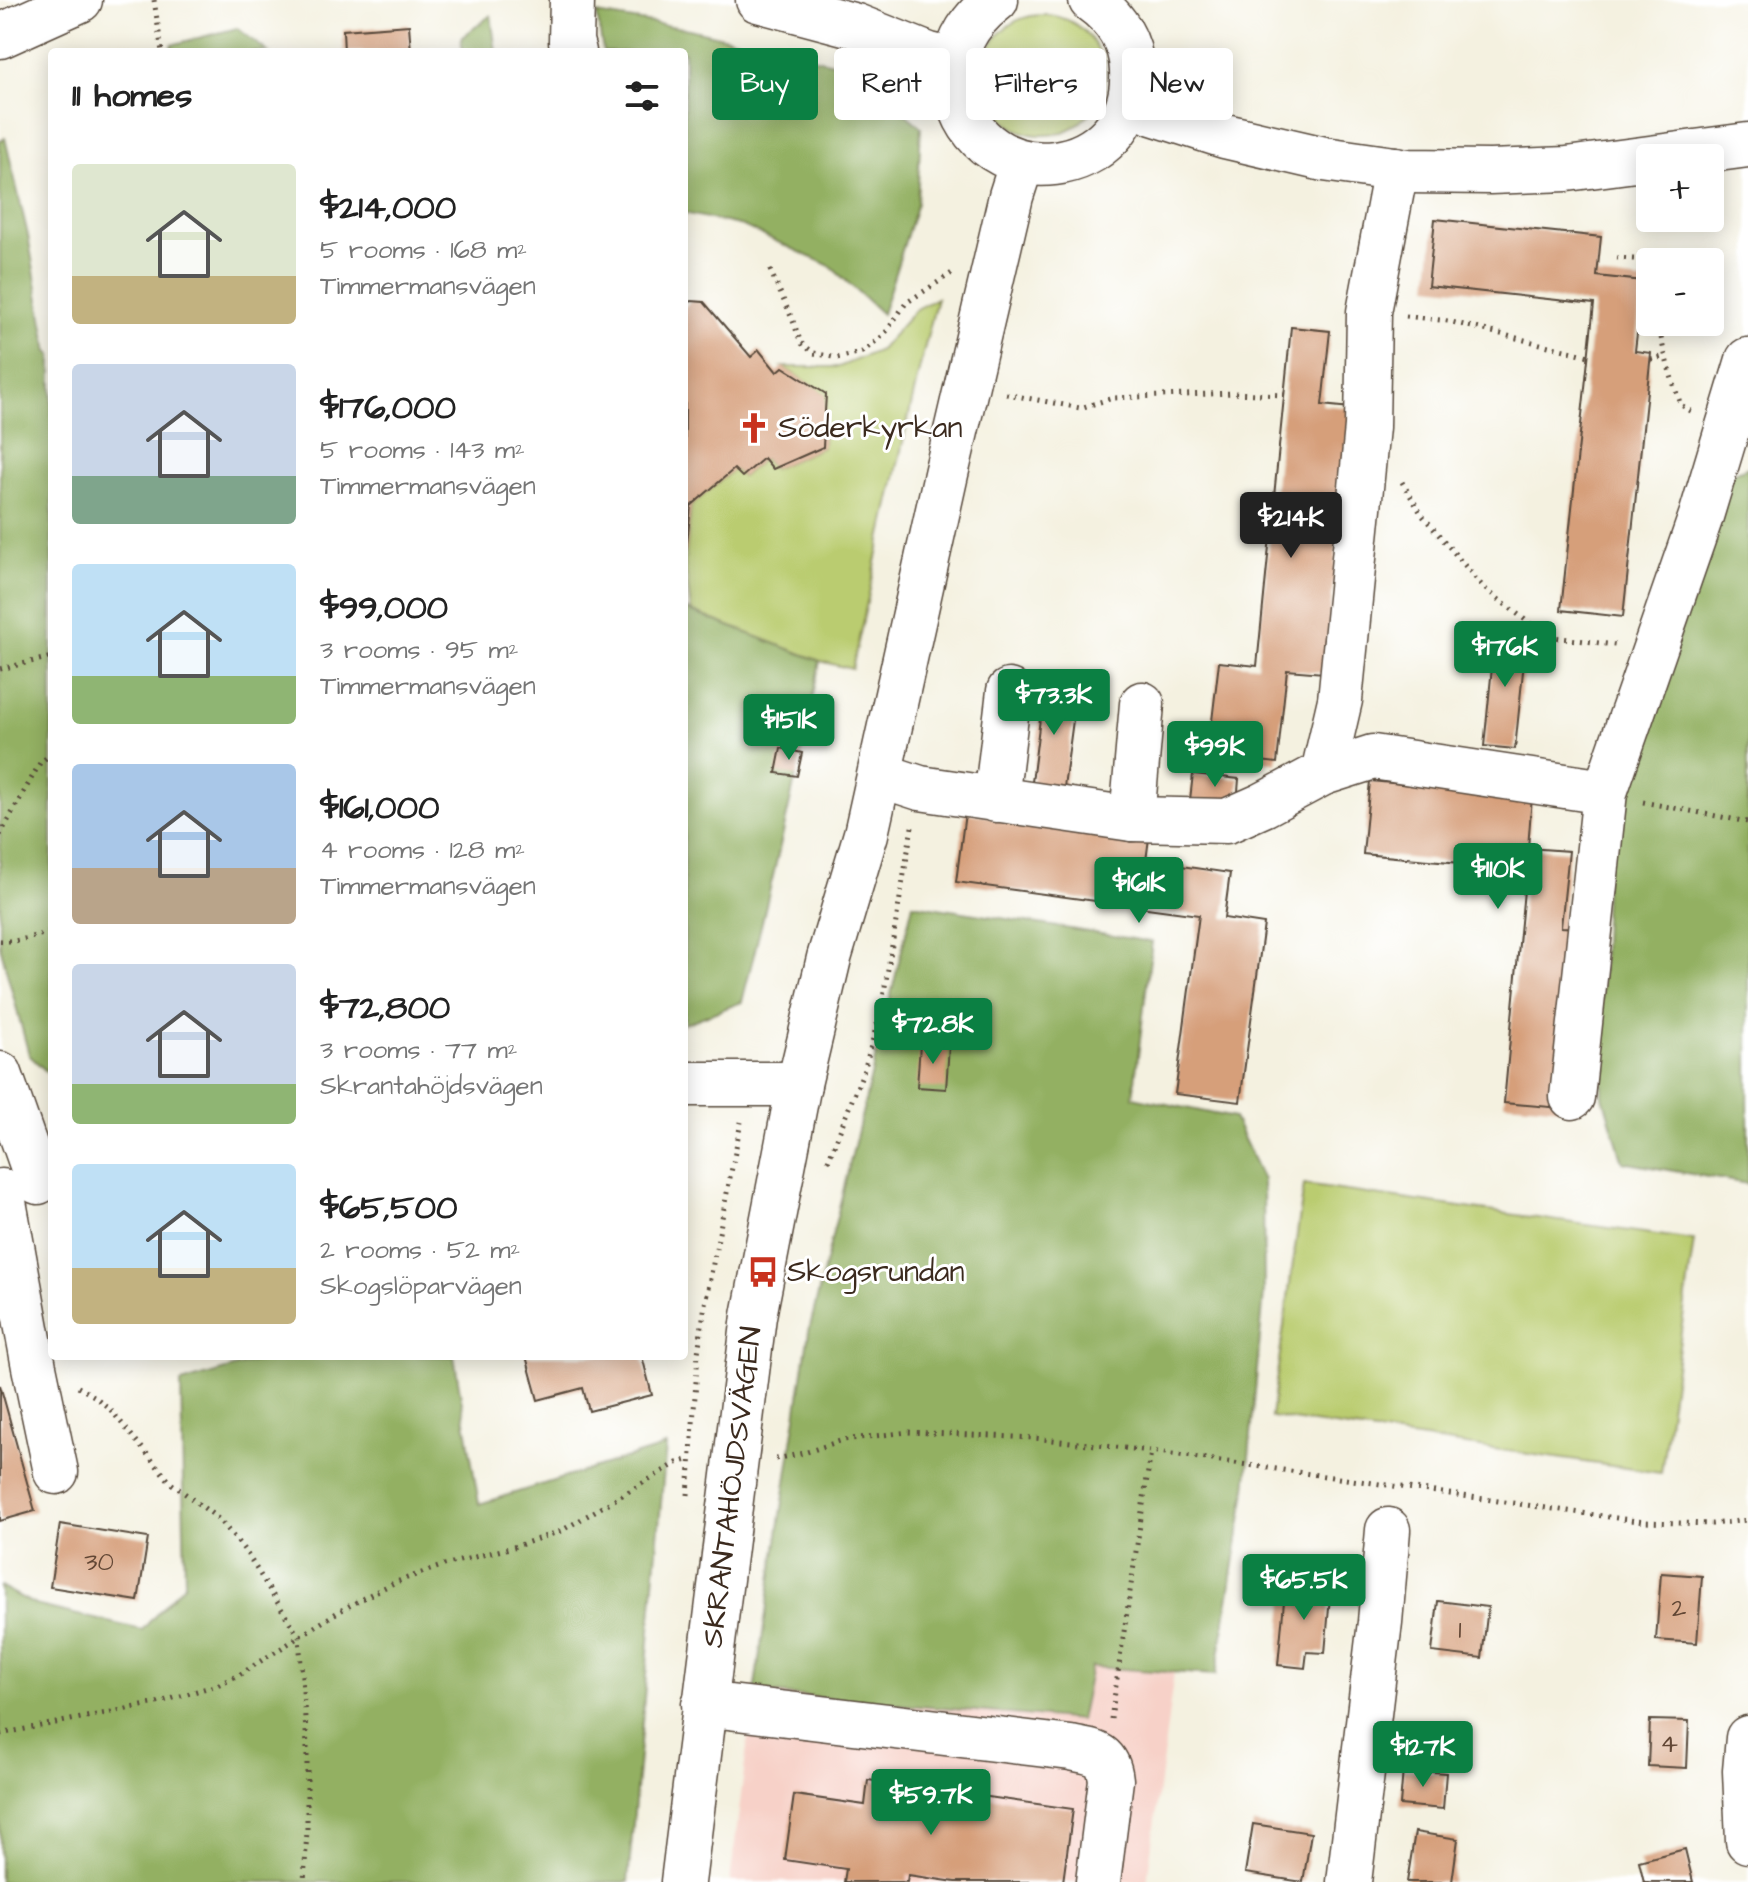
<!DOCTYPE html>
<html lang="en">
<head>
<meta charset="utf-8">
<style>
	body { margin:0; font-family:"Architects Daughter",sans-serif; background:#f2f2f2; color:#222; height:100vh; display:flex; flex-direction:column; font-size:30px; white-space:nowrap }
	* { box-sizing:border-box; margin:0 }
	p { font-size:26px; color:#767676 }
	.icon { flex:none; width:44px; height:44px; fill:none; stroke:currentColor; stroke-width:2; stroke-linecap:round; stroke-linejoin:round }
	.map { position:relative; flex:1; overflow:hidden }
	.side { position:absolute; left:48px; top:48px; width:640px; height:1312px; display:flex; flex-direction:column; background:#fff; border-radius:8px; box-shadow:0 4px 20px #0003 }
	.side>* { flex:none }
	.guide { position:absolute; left:712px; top:48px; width:760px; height:72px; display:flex; gap:16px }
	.controls { position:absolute; left:1636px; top:144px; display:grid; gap:16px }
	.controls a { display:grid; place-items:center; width:88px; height:88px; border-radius:8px; background:#fff; box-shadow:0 4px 20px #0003; font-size:40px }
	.price { position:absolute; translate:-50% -68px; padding:0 18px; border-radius:8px; background:#0b8043; color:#fff; font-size:26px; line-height:52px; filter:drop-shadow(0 2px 4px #0008) }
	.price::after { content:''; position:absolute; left:50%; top:48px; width:24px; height:18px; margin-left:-12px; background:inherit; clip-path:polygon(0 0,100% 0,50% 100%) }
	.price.on { background:#222; color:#fff }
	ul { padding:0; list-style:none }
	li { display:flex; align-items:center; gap:24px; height:200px; padding:0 24px }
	li span { display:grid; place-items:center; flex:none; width:224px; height:160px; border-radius:8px; color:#555 }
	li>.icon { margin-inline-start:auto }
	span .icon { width:96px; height:96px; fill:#fffc; stroke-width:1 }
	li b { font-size:34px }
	h2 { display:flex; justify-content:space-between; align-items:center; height:96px; padding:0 24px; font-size:34px }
	.chip { padding:0 28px; border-radius:8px; background:#fff; box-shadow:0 4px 20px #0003; font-size:28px; line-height:72px }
	.chip.on { background:#0b8043; color:#fff }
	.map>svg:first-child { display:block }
</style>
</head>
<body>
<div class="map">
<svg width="1748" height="1882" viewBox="0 0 1748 1882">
	<rect width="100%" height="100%" fill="#fff"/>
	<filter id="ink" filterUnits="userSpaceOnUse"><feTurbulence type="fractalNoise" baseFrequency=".0125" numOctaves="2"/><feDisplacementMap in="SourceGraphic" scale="16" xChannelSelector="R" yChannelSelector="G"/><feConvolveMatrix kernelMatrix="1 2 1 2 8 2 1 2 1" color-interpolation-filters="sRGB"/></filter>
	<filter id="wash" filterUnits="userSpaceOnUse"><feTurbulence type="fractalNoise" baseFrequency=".006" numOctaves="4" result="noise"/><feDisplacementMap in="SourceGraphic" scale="32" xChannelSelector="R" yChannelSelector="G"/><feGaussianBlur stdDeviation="1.8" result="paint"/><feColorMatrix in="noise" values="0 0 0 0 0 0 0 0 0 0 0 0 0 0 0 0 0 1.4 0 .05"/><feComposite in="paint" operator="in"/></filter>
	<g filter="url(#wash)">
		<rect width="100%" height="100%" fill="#f4f1e0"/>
		<polygon fill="#f7d1c8" points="1091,1667 1174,1672 1147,1882 730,1882 754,1692 1080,1720"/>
		<g fill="#bacc6f" stroke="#7a7b46" stroke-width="2">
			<circle cx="1043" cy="75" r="60"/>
			<polygon points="937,298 920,366 852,669 820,661 691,611 685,563 691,506 734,469 742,477 764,458 773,469 823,447 825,394 783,367 839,367 880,350 916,309"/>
			<polygon points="1304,1185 1694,1240 1661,1473 1271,1417"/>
		</g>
		<g fill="#93b062" stroke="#676d40" stroke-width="2">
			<polygon points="597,14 689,29 850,67 921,127 917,203 882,314 830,266 743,226 684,213 684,52 603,52"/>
			<polygon points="491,15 496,52 463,52 461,38"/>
			<polygon points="237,28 268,52 173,52 171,45"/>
			<polygon points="5,138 28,235 48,352 52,355 52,1077 29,1055 0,946 0,140"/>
			<polygon points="1748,467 1748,1184 1623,1162 1603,1097 1601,1002 1606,863 1730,475"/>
			<path d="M684,609l136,52c-23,115 -49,228 -78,341l-58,22z"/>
			<polygon points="913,904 1152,942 1133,1097 1234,1118 1263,1180 1264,1293 1246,1490 1216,1675 1091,1667 1080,1720 754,1692 809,1331"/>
			<polygon points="273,1356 454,1356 479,1504 666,1446 628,1882 0,1882 0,1586 35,1605 142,1630 185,1583 181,1383"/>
		</g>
		<g id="blocks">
			<g fill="#d69f7a">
				<polygon points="409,25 411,52 344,52 343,30"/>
				<polygon points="1435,219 1601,237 1597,276 1643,281 1635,351 1651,353 1623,617 1561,610 1594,304 1428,286"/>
				<polygon points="691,301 704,302 751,357 759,350 777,372 783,367 826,394 823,447 773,469 764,458 742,477 734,469 691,506 686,552 684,552 685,395 684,307"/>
				<polygon points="1291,327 1330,331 1322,405 1351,408 1324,673 1287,670 1277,763 1208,755 1219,662 1257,666"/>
				<polygon points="1496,628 1527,632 1515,749 1484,746"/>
				<polygon points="1045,679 1078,683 1063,795 1031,790"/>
				<polygon points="781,748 802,753 797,776 776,773"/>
				<polygon points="1193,774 1239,779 1237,804 1190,800"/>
				<polygon points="1370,781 1532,796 1528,848 1569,851 1561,927 1579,928 1562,1108 1504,1103 1526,869 1363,854"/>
				<polygon points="965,813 1149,838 1146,861 1230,873 1224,918 1264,924 1240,1102 1175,1094 1199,915 956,882"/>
				<polygon points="920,1044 949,1046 946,1089 917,1087"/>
				<polygon points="526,1356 642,1356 652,1395 589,1411 583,1388 538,1400"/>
				<polygon points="0,1385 35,1511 0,1521"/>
				<polygon points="60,1524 148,1538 138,1601 50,1587"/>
				<polygon points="1661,1573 1702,1576 1697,1643 1656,1640"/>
				<polygon points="1286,1580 1331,1585 1325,1653 1307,1652 1305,1668 1278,1665"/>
				<polygon points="1438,1601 1488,1607 1482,1658 1432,1652"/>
				<polygon points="1650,1720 1689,1721 1687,1768 1648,1766"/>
				<polygon points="1403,1770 1446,1773 1443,1809 1400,1805"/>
				<polygon points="868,1780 1073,1809 1063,1882 955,1882 908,1875 907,1882 844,1882 846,1869 785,1860 794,1795 865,1805"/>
				<polygon points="1253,1824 1311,1833 1303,1882 1245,1873"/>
				<polygon points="1415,1832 1458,1839 1452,1882 1407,1882"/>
				<polygon points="1685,1849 1693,1882 1644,1882 1639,1861"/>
			</g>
		</g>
	</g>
	<g filter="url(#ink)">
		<use href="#blocks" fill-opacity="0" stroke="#57483b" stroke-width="2"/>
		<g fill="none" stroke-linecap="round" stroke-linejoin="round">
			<defs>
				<g id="minor">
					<polyline points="572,0 571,41 574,52"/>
					<polyline points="758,0 856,26 929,55 955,61"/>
					<path d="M996,0c-28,21 -48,53 -40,90 23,112 182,89 176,-19 -1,-30 -17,-54 -41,-71"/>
					<polyline points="0,36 80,0"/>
					<polyline points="1130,100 1153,113 1225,136 1324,159 1408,171 1490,172 1567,169 1748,145"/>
					<polyline points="1323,773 1340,700 1367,427 1369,312 1396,169"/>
					<polyline points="880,775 920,788 1132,819 1227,821 1263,805 1323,773 1373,757 1605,792 1701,516 1748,360"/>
					<polyline points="996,800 1009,691"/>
					<polyline points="1132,819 1142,704"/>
					<polyline points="0,1074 38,1182"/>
					<polyline points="684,1084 799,1084"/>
					<polyline points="1572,1097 1605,792"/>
					<polyline points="2,1191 34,1367 56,1472"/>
					<path d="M704,1704l367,44c23,5 37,4 40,32l-13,102"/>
					<polyline points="1748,1738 1745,1771 1748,1841"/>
					<polyline points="683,1882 754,1316 799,1084 829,958 866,834 946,474 1011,196 1022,162"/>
					<polyline points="1349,1882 1380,1622 1388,1530"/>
				</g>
			</defs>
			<use href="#minor" stroke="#57483b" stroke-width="47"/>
			<g stroke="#57483b" stroke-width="5" stroke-dasharray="2 6" stroke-linecap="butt">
				<polyline points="154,0 162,52"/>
				<polyline points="1616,258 1634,259 1650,273"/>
				<polyline points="770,270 793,321 801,343 814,353 837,358 862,352 884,335 906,303 952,273"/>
				<polyline points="1406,316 1448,321 1589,356"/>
				<path d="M1658,322c5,29 13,56 23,83l10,6"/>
				<polyline points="1651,360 1665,356"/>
				<polyline points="1006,394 1080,408 1113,398 1233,393 1285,395"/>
				<polyline points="1402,482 1422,515 1484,588 1546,636 1615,645"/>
				<polyline points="0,669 52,657"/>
				<polyline points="1643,802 1748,822"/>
				<polyline points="0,835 40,763 52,753"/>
				<polyline points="0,941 15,941 52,932"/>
				<polyline points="828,1161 865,1067 881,1010 912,827"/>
				<polyline points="78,1387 94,1396 110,1409 171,1483 220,1520 246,1552 299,1637 307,1745 307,1830 304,1882"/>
				<polyline points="776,1459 804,1453 843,1440 908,1432 1034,1438 1151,1451 1644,1522 1712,1524 1748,1520"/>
				<polyline points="688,1495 698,1353 705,1304 741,1122"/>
				<polyline points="1111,1719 1151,1451"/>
				<polyline points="0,1734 157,1703 217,1685 239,1675 338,1612 375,1592 396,1582 444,1565 517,1546 561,1531 677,1463 691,1459"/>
			</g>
			<use href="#minor" stroke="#fff" stroke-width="44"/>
		</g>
	</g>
	<defs>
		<symbol id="church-bare" viewBox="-9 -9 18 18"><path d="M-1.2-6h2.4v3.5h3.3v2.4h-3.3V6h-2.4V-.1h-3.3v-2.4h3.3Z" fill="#c8321e" stroke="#fff" stroke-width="2.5" paint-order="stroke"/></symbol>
		<symbol id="bus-bare" viewBox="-9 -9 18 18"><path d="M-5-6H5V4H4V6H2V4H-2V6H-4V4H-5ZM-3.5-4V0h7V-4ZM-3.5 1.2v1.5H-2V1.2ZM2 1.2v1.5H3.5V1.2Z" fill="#c8321e" stroke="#fff" stroke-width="2.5" paint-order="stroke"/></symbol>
	</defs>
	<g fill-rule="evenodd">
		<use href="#church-bare" x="732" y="406" width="44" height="44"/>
		<use href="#bus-bare" x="741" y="1250" width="44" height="44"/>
	</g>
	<g text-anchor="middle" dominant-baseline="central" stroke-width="6" stroke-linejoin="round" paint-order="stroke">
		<g font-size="26" fill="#624735">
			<text x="99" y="1562">30</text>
			<text x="1679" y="1608">2</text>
			<text x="1460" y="1630">1</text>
			<text x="1669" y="1744">4</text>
		</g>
		<g font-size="30" fill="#3b2a1e" stroke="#fff" text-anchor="start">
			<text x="778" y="428">Söderkyrkan</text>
			<text x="787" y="1272">Skogsrundan</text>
		</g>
		<g font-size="30" fill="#3b2a1e" stroke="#fff">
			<text transform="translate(732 1487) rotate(-83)">SKRANTAHÖJDSVÄGEN</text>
		</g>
	</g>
</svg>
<div class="controls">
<a>+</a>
<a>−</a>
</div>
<b class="price on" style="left:1291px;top:560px">$214K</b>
<b class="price" style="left:1505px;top:689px">$176K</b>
<b class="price" style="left:1054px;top:737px">$73.3K</b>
<b class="price" style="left:789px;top:762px">$151K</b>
<b class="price" style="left:1215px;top:789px">$99K</b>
<b class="price" style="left:1498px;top:911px">$110K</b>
<b class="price" style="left:1139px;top:925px">$161K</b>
<b class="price" style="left:933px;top:1066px">$72.8K</b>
<b class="price" style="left:1304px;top:1622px">$65.5K</b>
<b class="price" style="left:1423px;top:1789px">$127K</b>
<b class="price" style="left:931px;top:1837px">$59.7K</b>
<div class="guide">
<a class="chip on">Buy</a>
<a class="chip">Rent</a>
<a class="chip">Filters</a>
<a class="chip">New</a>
</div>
<section class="side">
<h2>11 homes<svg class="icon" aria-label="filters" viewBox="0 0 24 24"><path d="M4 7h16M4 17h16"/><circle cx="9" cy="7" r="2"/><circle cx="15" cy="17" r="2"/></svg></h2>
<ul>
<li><span style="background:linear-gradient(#dfe7d0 70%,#c2b280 0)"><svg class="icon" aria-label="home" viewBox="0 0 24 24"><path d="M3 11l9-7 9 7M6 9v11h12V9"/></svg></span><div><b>$214,000</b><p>5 rooms · 168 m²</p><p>Timmermansvägen</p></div></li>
<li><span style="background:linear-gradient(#c9d6e8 70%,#7fa58c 0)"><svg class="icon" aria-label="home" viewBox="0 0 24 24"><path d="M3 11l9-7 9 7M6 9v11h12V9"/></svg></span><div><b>$176,000</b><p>5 rooms · 143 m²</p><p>Timmermansvägen</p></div></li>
<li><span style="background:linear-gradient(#bfe0f5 70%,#8fb573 0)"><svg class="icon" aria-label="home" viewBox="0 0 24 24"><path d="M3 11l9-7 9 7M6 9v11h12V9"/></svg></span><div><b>$99,000</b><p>3 rooms · 95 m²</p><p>Timmermansvägen</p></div></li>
<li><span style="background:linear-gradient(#a9c7e8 65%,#b9a48a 0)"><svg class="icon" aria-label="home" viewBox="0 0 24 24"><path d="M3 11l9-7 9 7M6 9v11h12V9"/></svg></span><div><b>$161,000</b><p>4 rooms · 128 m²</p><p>Timmermansvägen</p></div></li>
<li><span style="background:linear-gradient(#c9d6e8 75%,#8fb573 0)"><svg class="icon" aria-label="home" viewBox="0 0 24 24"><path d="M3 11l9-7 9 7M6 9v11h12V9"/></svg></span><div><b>$72,800</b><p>3 rooms · 77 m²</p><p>Skrantahöjdsvägen</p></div></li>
<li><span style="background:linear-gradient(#bfe0f5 65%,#c2b280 0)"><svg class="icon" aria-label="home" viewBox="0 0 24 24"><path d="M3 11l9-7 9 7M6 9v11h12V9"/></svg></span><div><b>$65,500</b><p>2 rooms · 52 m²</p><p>Skogslöparvägen</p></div></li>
</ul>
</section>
</div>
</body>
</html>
